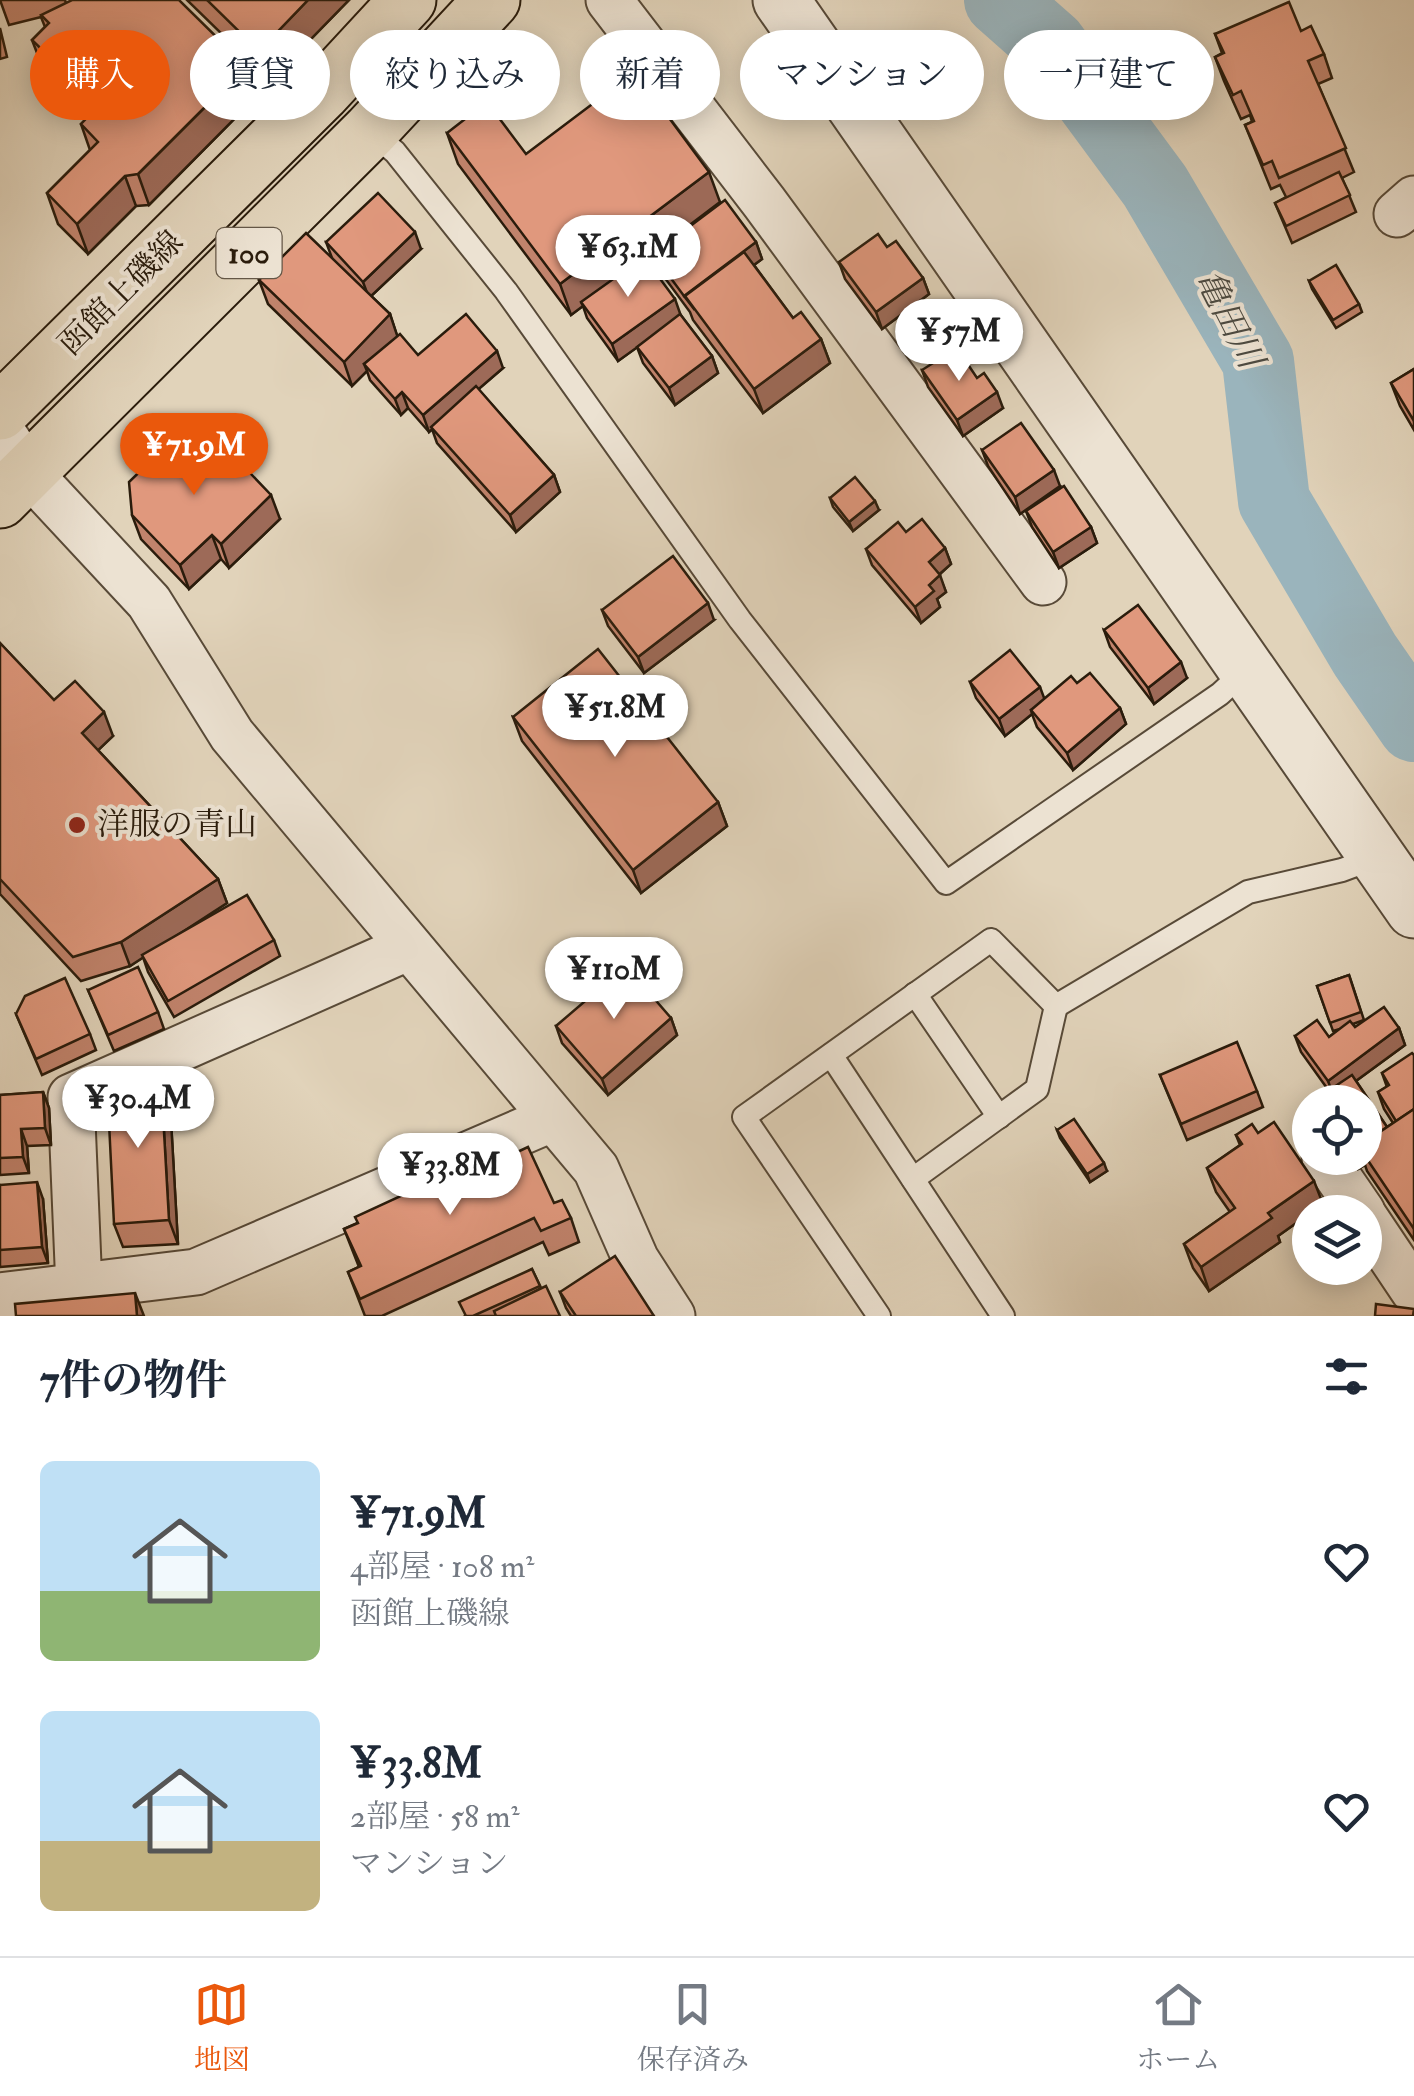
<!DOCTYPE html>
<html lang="ja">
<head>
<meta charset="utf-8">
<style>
	body { margin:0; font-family:"IM FELL Double Pica","Noto Serif JP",serif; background:#f6f6f7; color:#1f2937; height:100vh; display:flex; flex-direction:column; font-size:38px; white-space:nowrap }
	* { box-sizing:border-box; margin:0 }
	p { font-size:32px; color:#747a83 }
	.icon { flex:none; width:55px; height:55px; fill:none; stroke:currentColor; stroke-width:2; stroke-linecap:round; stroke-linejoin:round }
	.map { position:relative; height:1316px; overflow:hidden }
	.drawer { display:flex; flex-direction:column; background:#fff; flex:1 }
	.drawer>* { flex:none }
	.banner { position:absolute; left:30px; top:30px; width:1355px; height:90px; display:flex; gap:20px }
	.controls { position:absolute; left:1292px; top:1085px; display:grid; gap:20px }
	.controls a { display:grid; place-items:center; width:90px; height:90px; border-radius:50%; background:#fff; box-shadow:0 5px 25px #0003; font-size:50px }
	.price { position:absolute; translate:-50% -85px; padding:0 22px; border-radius:35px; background:#fff; color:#222; font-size:32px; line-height:65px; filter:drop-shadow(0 2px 5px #0008) }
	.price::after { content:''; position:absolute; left:50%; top:60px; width:30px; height:22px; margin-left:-15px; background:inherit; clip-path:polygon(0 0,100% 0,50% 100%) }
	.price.on { background:#ea580c; color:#fff }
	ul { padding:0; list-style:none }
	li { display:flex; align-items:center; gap:30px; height:250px; padding:0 40px }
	li span { display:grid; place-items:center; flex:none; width:280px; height:200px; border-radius:15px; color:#555 }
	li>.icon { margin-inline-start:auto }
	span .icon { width:120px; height:120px; fill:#fffc; stroke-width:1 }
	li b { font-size:42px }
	h2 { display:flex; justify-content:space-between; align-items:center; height:120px; padding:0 40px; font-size:42px }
	.pill { padding:0 35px; border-radius:45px; background:#fff; box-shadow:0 5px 25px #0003; font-size:35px; line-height:90px }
	.pill.on { background:#ea580c; color:#fff }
	.tabs { display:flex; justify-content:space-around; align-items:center; height:140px; border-top:2px solid #e0e1e3; background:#fff; font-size:28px; color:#747a83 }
	.tabs a { display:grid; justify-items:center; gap:5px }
	.tabs .on { color:#ea580c }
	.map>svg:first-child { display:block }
</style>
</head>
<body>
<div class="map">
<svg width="1414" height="1316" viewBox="0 0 1414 1316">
	<rect width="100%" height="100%" fill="#e1d3ba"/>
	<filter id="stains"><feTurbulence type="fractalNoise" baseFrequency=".002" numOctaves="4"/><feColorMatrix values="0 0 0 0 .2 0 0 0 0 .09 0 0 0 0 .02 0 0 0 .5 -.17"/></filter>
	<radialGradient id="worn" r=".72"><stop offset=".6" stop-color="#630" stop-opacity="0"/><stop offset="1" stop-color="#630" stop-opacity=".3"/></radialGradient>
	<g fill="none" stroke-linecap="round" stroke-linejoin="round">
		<polyline stroke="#9ab4bc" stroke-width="72" points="1000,0 1051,45 1155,186 1258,361 1274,501 1365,655 1414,726"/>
		<defs>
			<g id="service">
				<polyline points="370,131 395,152 506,291 740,620 946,883 1220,694 1246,670"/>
				<polyline points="915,994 999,1117"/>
				<polyline points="831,1055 1003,1316"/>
				<polyline points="913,1179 1037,1089 1056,1006"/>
				<polyline points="879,1316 744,1117 991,940 1056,1006 1248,892 1342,870 1377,857"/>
			</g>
			<g id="minor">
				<polyline points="609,0 764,202 1043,582"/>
				<polyline points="1397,214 1414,199"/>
				<polyline points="0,429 29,473 149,602 232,735 596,1169 636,1260 672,1316"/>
				<polyline points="1325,1158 1362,1212"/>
				<polyline points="1365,1218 1414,1291"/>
				<polyline points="79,1288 71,1097 409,947"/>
				<polyline points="0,1296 196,1272 551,1119"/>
			</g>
			<polyline id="tertiary" points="781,0 1414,910"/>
			<g id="primary">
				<polyline points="0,412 322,93 408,0"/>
				<polyline points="0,500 370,131 492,0"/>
			</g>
		</defs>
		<use href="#service" stroke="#584a38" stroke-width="26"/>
		<use href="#minor" stroke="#584a38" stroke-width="49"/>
		<use href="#tertiary" stroke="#584a38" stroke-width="59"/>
		<use href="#primary" stroke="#2a1c0c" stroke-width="59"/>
		<use href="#service" stroke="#ece2d2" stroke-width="22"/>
		<use href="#minor" stroke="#ece2d2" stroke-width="45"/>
		<use href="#tertiary" stroke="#ece2d2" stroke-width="55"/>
		<use href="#primary" stroke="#e1d3ba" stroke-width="55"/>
	</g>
	<g fill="#c1836c" stroke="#2a1c0c" stroke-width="2.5">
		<polygon points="0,0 65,0 66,3 257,96 149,205 136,206 88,254 58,224 47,193 90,150 81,124 106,99 96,89 79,106 44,71 32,40 45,27 41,17 9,25"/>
		<polygon points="187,0 349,0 270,81"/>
		<polygon points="0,28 7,57 0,59"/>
		<polygon points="1301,31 1324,54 1332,78 1318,84 1354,172 1342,178 1356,212 1292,243 1275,203 1286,197 1280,185 1271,189 1245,125 1252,122 1250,115 1241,119 1224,81 1215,57 1222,53 1215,34"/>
		<polygon points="608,111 720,202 646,258 680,314 712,356 718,373 675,405 643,363 637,347 618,361 587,318 583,306 571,315 458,164 447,133 526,154"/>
		<polygon points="326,242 421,249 371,296 390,314 397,336 418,355 503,368 478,389 554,475 560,492 516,532 437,443 432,429 429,432 408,408 401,415 370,380 367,371 352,386 268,304 259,280 332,258"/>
		<polygon points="756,242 762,259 754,265 793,318 821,339 830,363 763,413 693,320 690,312 659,270 653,254"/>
		<polygon points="887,247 923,278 929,294 882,329 845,279 839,262"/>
		<polygon points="1309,281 1359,304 1362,312 1336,328 1312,289"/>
		<polygon points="1414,369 1414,430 1400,406 1391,383"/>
		<polygon points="922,370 977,378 1003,408 963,436 928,387"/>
		<polygon points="982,450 1060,486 1020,514 988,466"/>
		<polygon points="182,463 280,519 229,568 221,559 189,589 141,539 132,515"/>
		<polygon points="830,498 879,510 853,531 833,507"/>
		<polygon points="1026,511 1091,527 1097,543 1059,568 1032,527"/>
		<polygon points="906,532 945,548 951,564 939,575 946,592 937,599 940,607 921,623 872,565 866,549"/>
		<polygon points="602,610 714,620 644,673 608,626"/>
		<polygon points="1104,630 1187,678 1154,704 1110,647"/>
		<polygon points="0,643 54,700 113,736 98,750 218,879 227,903 177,935 274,940 280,956 174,1017 148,972 143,957 130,966 81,981 0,894"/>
		<polygon points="970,682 1044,699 1077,683 1120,708 1126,724 1073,770 1037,727 1032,714 1005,736 976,698"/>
		<polygon points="513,717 718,802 727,826 641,893 522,741"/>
		<polygon points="1349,975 1364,1020 1353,1024 1355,1027 1399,1028 1405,1045 1356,1081 1387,1127 1393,1123 1384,1109 1378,1092 1387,1087 1382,1073 1414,1055 1414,1240 1367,1171 1365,1165 1358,1169 1350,1158 1365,1158 1365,1102 1317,1102 1316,1099 1329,1091 1301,1052 1295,1036 1329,1037 1340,1029 1333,1031 1317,986"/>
		<polygon points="88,990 158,1012 164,1029 114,1051"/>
		<polygon points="16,1014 90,1034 96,1050 42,1075"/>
		<polygon points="671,1018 677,1035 608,1095 562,1043 556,1026"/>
		<polygon points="1160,1075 1257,1091 1263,1107 1187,1140"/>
		<polygon points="43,1092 49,1108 51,1145 27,1146 29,1173 0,1175 0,1095"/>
		<polygon points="170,1103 178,1244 123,1247 114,1224"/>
		<polygon points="1057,1130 1107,1171 1090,1182 1060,1138"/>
		<polygon points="1258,1133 1323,1204 1278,1236 1280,1242 1209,1291 1193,1268 1184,1244 1230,1212 1216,1192 1207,1168 1240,1145 1236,1135"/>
		<polygon points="513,1154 554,1203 571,1218 579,1242 549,1255 543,1242 382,1316 365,1316 348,1272 359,1267 344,1229"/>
		<polygon points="0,1185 43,1199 48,1263 0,1267"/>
		<polygon points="532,1269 541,1288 496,1316 465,1316"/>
		<polygon points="560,1292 654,1316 571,1316 566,1308"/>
	</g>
	<g fill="#9d6a58" stroke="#2a1c0c" stroke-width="2.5">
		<polygon points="308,0 349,0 270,81 259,51"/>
		<polygon points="85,58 96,89 79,106 68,75"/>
		<polygon points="246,66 257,96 149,205 138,174"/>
		<polygon points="709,172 720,202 584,305 581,302 583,306 571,315 560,284"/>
		<polygon points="125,176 136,206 88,254 77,224"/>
		<polygon points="415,232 421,249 369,298 363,282"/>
		<polygon points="756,242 762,259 694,309 684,296"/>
		<polygon points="923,278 929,294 882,329 876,312"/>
		<polygon points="675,299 681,316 618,361 612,344"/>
		<polygon points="390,314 398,338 364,364 367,371 352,386 344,362"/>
		<polygon points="821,339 830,363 763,413 754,389"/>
		<polygon points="497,351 503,368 429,432 423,415"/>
		<polygon points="712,356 718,373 675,405 669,388"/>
		<polygon points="402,392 408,408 401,415 395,399"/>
		<polygon points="997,392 1003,408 963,436 957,420"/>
		<polygon points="1054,470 1060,486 1020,514 1015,497"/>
		<polygon points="554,475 560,492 516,532 510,515"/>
		<polygon points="271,495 280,519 229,568 221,544"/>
		<polygon points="875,501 879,510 853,531 849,522"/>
		<polygon points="1091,527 1097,543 1059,568 1053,552"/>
		<polygon points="212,535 221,559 189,589 180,565"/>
		<polygon points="945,548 951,564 935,578 929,562"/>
		<polygon points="940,575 946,592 937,599 940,607 921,623 915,607 929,585"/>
		<polygon points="708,603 714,620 644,673 638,657"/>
		<polygon points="1181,662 1187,678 1154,704 1148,688"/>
		<polygon points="1040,687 1046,703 1031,710 1032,714 1005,736 999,719"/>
		<polygon points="1120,708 1126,724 1073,770 1067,753"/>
		<polygon points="104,712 113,736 91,757 82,733"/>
		<polygon points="718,802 727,826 641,893 633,870"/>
		<polygon points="218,879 227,903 130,966 121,942"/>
		<polygon points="671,1018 677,1035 608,1095 602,1079"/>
		<polygon points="1399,1028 1405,1045 1334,1097 1328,1081"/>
		<polygon points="161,1079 170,1103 178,1244 169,1220"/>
		<polygon points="43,1092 49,1108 51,1145 45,1128"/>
		<polygon points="21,1129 27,1146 29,1173 23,1157"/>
		<polygon points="1354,1158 1363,1158 1365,1165 1358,1169"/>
		<polygon points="1104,1163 1107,1171 1090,1182 1087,1174"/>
		<polygon points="1314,1181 1323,1204 1278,1236 1280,1242 1209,1291 1201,1267 1268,1213"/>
		<polygon points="37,1182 43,1199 48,1263 42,1247"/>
		<polygon points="135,1293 144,1316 137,1316"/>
	</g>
	<g fill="#e0987d" stroke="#2a1c0c" stroke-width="2.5">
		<polygon points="72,0 179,0 246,66 138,174 125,176 77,224 47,193 98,142 81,124 115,89 85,58 68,75 32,40 49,23 41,15"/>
		<polygon points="207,0 308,0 259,51"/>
		<polygon points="1289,2 1301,31 1311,26 1324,54 1308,61 1346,148 1279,178 1272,161 1263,165 1245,125 1254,121 1241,91 1233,95 1215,57 1224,53 1215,34"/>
		<polygon points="644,84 709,172 560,284 447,133 487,102 526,154 599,99 608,111"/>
		<polygon points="1339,172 1350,195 1286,226 1275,203"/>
		<polygon points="378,193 415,232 363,282 326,242"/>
		<polygon points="725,200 756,242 684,296 653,254"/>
		<polygon points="306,233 390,314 344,362 259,280"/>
		<polygon points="878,234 887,247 896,241 923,278 876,312 839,262"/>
		<polygon points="744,252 793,318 801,312 821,339 754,389 685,296"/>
		<polygon points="644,257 675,299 612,344 581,302"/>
		<polygon points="1336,265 1359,304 1333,320 1309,281"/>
		<polygon points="466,314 497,351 423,415 402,392 395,399 364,364 400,334 418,355"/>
		<polygon points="680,314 712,356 669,388 637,347"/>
		<polygon points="957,348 977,378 984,373 997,392 957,420 922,370"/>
		<polygon points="1414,369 1414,421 1391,383"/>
		<polygon points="476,386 554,475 510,515 431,427"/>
		<polygon points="1021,423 1054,470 1015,497 982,450"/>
		<polygon points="212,433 271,495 221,544 212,535 180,565 132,515 129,482 166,446 182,463"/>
		<polygon points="855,477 875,501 849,522 830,498"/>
		<polygon points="1064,486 1091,527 1053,552 1026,511"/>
		<polygon points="922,519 945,548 929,562 940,575 929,585 934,591 915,607 866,549 898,522 906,532"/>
		<polygon points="673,556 708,603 638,657 602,610"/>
		<polygon points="1138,605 1181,662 1148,688 1104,630"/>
		<polygon points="0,643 54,700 75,681 104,712 82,733 218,879 121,942 73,957 0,879"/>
		<polygon points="598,649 718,802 633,870 513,717"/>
		<polygon points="1010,650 1040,687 999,719 970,682"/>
		<polygon points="1090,673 1120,708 1067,753 1031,710 1071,676 1077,683"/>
		<polygon points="247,895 274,940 168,1001 142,955"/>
		<polygon points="626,966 671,1018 602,1079 556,1026"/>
		<polygon points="138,967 158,1012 108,1035 88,990"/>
		<polygon points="1349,975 1361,1012 1330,1023 1317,986"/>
		<polygon points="65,978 90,1034 36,1059 16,1014 25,996"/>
		<polygon points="1384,1007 1399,1028 1328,1081 1295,1036 1317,1020 1329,1037 1350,1021 1355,1027"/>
		<polygon points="1237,1042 1257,1091 1181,1124 1160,1075"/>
		<polygon points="1412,1053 1414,1055 1414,1109 1396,1121 1378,1092 1389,1085 1382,1073"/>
		<polygon points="1352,1075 1387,1127 1365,1142 1365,1102 1318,1102 1316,1099"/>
		<polygon points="161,1079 169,1220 114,1224 107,1082"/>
		<polygon points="43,1092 45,1128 21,1129 23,1157 0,1158 0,1095"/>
		<polygon points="1414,1109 1414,1229 1365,1156 1365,1142"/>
		<polygon points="1074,1119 1104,1163 1087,1174 1057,1130"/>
		<polygon points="1274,1122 1314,1181 1268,1213 1272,1218 1201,1267 1184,1244 1235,1208 1207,1168 1242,1144 1236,1135 1252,1124 1258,1133"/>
		<polygon points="509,1146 513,1154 528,1147 554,1203 562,1200 571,1218 541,1231 534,1218 360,1299 348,1272 361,1266 344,1229 358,1223 355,1217"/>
		<polygon points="37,1182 42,1247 0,1250 0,1185"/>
		<polygon points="615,1256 654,1316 576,1316 560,1292"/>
		<polygon points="532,1269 540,1286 473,1316 466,1316 459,1302"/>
		<polygon points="546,1286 560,1316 496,1316 494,1311"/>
		<polygon points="135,1293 137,1316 16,1316 15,1304"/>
		<polygon points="1376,1304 1414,1309 1413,1316 1375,1316"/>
	</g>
	<circle fill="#8f2418" stroke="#ece2d2" stroke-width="4" cx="77" cy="825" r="10"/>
	<g text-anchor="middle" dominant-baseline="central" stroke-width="8" stroke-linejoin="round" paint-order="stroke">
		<rect fill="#ece2d2" stroke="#645747" stroke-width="2.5" x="216.5" y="228" width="65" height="50" rx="8"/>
		<g font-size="30" font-weight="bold" fill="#2a1c0c">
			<text x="249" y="253">100</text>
		</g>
		<g font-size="32" fill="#2a1c0c" stroke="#ece2d2">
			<text transform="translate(121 293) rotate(-45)">函館上磯線</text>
		</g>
		<g font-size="32" fill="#2a1c0c" stroke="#ece2d2" text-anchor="start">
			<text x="97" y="825">洋服の青山</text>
		</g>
		<g font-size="35" font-style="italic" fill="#4c4a41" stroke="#ece2d2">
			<text transform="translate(1229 319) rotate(63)">亀田川</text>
		</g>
	</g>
	<rect width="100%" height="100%" filter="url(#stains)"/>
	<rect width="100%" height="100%" fill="url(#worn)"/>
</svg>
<div class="controls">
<a><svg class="icon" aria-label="locate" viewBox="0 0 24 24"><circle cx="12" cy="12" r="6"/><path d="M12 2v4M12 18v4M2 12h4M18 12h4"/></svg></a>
<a><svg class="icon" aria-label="layers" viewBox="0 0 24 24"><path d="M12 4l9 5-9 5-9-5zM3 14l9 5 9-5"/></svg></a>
</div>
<b class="price" style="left:628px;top:300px">¥63.1M</b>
<b class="price" style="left:959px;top:384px">¥57M</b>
<b class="price on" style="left:194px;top:498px">¥71.9M</b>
<b class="price" style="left:615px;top:760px">¥51.8M</b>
<b class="price" style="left:614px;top:1022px">¥110M</b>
<b class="price" style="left:138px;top:1151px">¥30.4M</b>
<b class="price" style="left:450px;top:1218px">¥33.8M</b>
<div class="banner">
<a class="pill on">購入</a>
<a class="pill">賃貸</a>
<a class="pill">絞り込み</a>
<a class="pill">新着</a>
<a class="pill">マンション</a>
<a class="pill">一戸建て</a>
</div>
</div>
<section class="drawer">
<h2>7件の物件<svg class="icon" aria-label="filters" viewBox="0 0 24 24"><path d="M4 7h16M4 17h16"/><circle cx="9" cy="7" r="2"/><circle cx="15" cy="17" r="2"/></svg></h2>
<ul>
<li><span style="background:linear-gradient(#bfe0f5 65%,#8fb573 0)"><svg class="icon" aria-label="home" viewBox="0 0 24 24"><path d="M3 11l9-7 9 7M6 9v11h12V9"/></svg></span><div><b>¥71.9M</b><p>4部屋 · 108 m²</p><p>函館上磯線</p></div><svg class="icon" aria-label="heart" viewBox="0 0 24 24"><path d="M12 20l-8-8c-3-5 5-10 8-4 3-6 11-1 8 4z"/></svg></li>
<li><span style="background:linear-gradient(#bfe0f5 65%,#c2b280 0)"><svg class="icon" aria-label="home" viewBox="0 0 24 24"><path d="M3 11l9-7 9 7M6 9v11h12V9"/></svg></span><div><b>¥33.8M</b><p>2部屋 · 58 m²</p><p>マンション</p></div><svg class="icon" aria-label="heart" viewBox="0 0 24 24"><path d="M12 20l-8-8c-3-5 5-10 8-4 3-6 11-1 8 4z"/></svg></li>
</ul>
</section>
<nav class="tabs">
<a class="on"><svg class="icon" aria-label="map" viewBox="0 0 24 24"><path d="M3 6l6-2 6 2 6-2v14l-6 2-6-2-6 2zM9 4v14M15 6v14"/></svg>地図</a>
<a><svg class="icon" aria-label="saved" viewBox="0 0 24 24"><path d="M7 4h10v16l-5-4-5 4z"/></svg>保存済み</a>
<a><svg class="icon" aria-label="home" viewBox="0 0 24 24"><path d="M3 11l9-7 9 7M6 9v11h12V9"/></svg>ホーム</a>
</nav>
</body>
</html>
